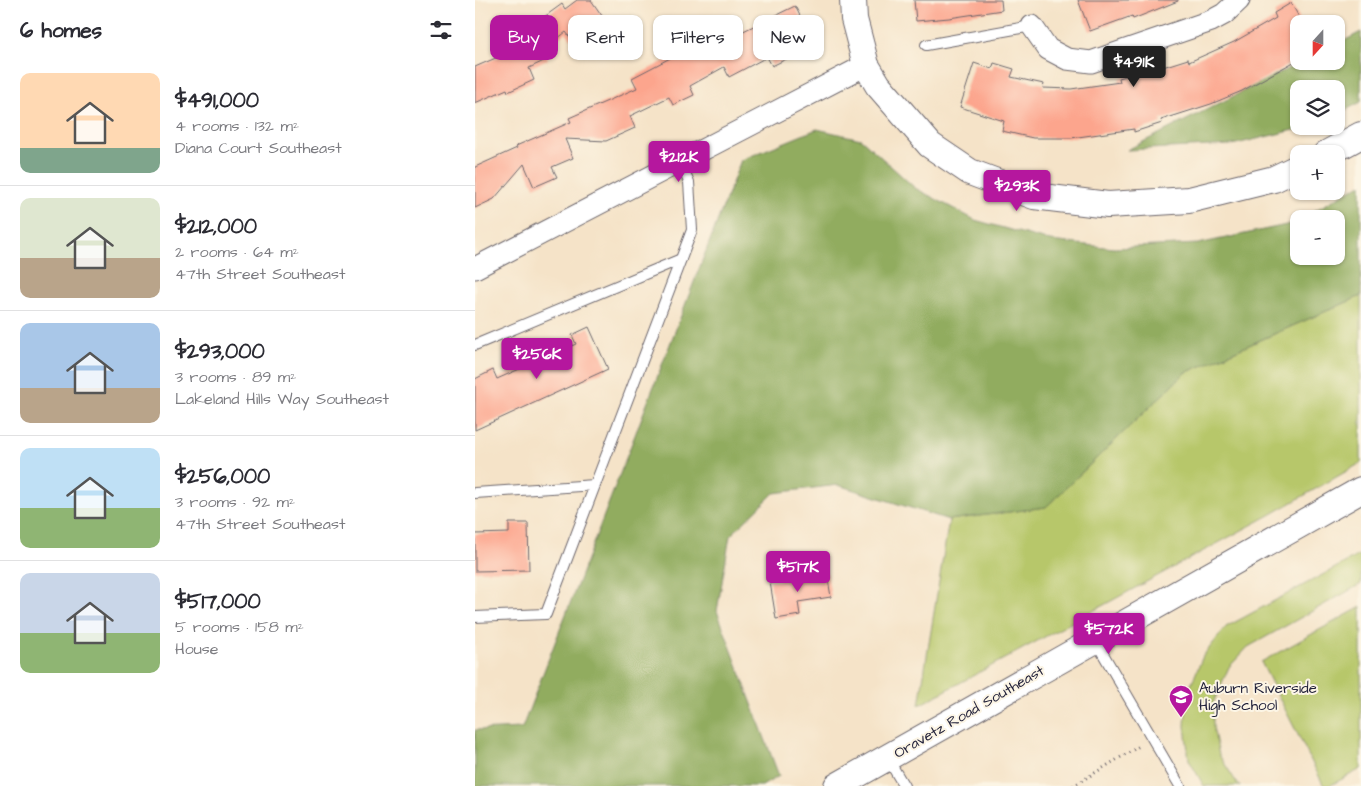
<!DOCTYPE html>
<html lang="en">
<head>
<meta charset="utf-8">
<style>
	body { margin:0; font-family:"Architects Daughter",sans-serif; background:#f2f2f3; color:#2b2b33; height:100vh; display:flex; flex-direction:column; font-size:19px; white-space:nowrap }
	* { box-sizing:border-box; margin:0 }
	p { font-size:16px; color:#7c7c81 }
	.icon { flex:none; width:28px; height:28px; fill:none; stroke:currentColor; stroke-width:2; stroke-linecap:round; stroke-linejoin:round }
	.map { position:relative; flex:1; overflow:hidden }
	.drawer { display:flex; flex-direction:column; background:#fff; width:475px }
	.drawer>* { flex:none }
	.banner { position:absolute; left:15px; top:15px; width:475px; height:45px; display:flex; gap:10px }
	.needle { width:32px; rotate:201deg }
	.tools { position:absolute; left:815px; top:15px; display:grid; gap:10px }
	.tools a { display:grid; place-items:center; width:55px; height:55px; border-radius:10px; background:#fff; box-shadow:0 1px 4px #0004; font-size:25px }
	.price { position:absolute; translate:-50% -42px; padding:0 11px; border-radius:5px; background:#b5179e; color:#fff; font-size:16px; line-height:32px; filter:drop-shadow(0 1px 2px #0008) }
	.price::after { content:''; position:absolute; left:50%; top:30px; width:15px; height:11px; margin-left:-8px; background:inherit; clip-path:polygon(0 0,100% 0,50% 100%) }
	.price.selected { background:#222; color:#fff }
	ul { padding:0; list-style:none }
	li { display:flex; align-items:center; gap:15px; height:125px; padding:0 20px }
	li+li { border-top:1px solid #e1e1e2 }
	li span { display:grid; place-items:center; flex:none; width:140px; height:100px; border-radius:10px; color:#555 }
	li>.icon { margin-inline-start:auto }
	span .icon { width:60px; height:60px; fill:#fffc; stroke-width:1 }
	li b { font-size:21px }
	h2 { display:flex; justify-content:space-between; align-items:center; height:60px; padding:0 20px; font-size:21px }
	.tag { padding:0 18px; border-radius:10px; background:#fff; box-shadow:0 1px 4px #0004; font-size:18px; line-height:45px }
	.tag.selected { background:#b5179e; color:#fff }
	main { display:flex; flex:1; min-height:0 }
	.map>svg:first-child { display:block }
</style>
</head>
<body>
<main>
<section class="drawer">
<h2>6 homes<svg class="icon" aria-label="filters" viewBox="0 0 24 24"><path d="M4 7h16M4 17h16"/><circle cx="9" cy="7" r="2"/><circle cx="15" cy="17" r="2"/></svg></h2>
<ul>
<li><span style="background:linear-gradient(#ffd9b3 75%,#7fa58c 0)"><svg class="icon" aria-label="home" viewBox="0 0 24 24"><path d="M3 11l9-7 9 7M6 9v11h12V9"/></svg></span><div><b>$491,000</b><p>4 rooms · 132 m²</p><p>Diana Court Southeast</p></div></li>
<li><span style="background:linear-gradient(#dfe7d0 60%,#b9a48a 0)"><svg class="icon" aria-label="home" viewBox="0 0 24 24"><path d="M3 11l9-7 9 7M6 9v11h12V9"/></svg></span><div><b>$212,000</b><p>2 rooms · 64 m²</p><p>47th Street Southeast</p></div></li>
<li><span style="background:linear-gradient(#a9c7e8 65%,#b9a48a 0)"><svg class="icon" aria-label="home" viewBox="0 0 24 24"><path d="M3 11l9-7 9 7M6 9v11h12V9"/></svg></span><div><b>$293,000</b><p>3 rooms · 89 m²</p><p>Lakeland Hills Way Southeast</p></div></li>
<li><span style="background:linear-gradient(#bfe0f5 60%,#8fb573 0)"><svg class="icon" aria-label="home" viewBox="0 0 24 24"><path d="M3 11l9-7 9 7M6 9v11h12V9"/></svg></span><div><b>$256,000</b><p>3 rooms · 92 m²</p><p>47th Street Southeast</p></div></li>
<li><span style="background:linear-gradient(#c9d6e8 60%,#8fb573 0)"><svg class="icon" aria-label="home" viewBox="0 0 24 24"><path d="M3 11l9-7 9 7M6 9v11h12V9"/></svg></span><div><b>$517,000</b><p>5 rooms · 158 m²</p><p>House</p></div></li>
</ul>
</section>
<div class="map">
<svg width="886" height="786" viewBox="0 0 886 786">
	<rect width="100%" height="100%" fill="#fcf5e5"/>
	<filter id="ink" filterUnits="userSpaceOnUse"><feTurbulence type="fractalNoise" baseFrequency=".02" numOctaves="2"/><feDisplacementMap in="SourceGraphic" scale="10" xChannelSelector="R" yChannelSelector="G"/><feConvolveMatrix kernelMatrix="1 2 1 2 8 2 1 2 1" color-interpolation-filters="sRGB"/></filter>
	<filter id="wash" filterUnits="userSpaceOnUse"><feTurbulence type="fractalNoise" baseFrequency=".0096" numOctaves="4" result="noise"/><feDisplacementMap in="SourceGraphic" scale="20" xChannelSelector="R" yChannelSelector="G"/><feGaussianBlur stdDeviation="1.12" result="paint"/><feColorMatrix in="noise" values="0 0 0 0 0 0 0 0 0 0 0 0 0 0 0 0 0 1.4 0 .05"/><feComposite in="paint" operator="in"/></filter>
	<g filter="url(#wash)">
		<rect width="100%" height="100%" fill="#f5e3c8"/>
		<g fill="#b7c76a" stroke="#6c7452">
			<polygon points="886,296 886,463 795,515 444,705 474,520 571,507 710,373"/>
			<polygon points="886,554 886,584 773,647 754,667 738,703 738,727 744,755 762,783 766,786 729,786 714,760 710,726 712,695 728,656 751,627"/>
			<polygon points="886,607 886,769 854,786 849,786 786,662"/>
		</g>
		<g fill="#91ac5e" stroke="#5a674c">
			<polygon points="886,32 886,102 861,115 861,89 824,89 824,126 836,126 757,145 652,150 828,61 861,61 861,45"/>
			<polygon points="342,129 386,139 440,188 500,220 575,241 639,248 723,244 816,224 824,219 824,256 861,256 861,219 825,219 886,184 886,296 710,373 571,507 474,520 363,485 299,493 255,536 242,611 304,776 287,786 0,786 0,730 47,728 266,160"/>
		</g>
		<g id="blocks">
			<g fill="#fca58d">
				<polygon points="102,0 116,0 132,23 101,45 91,32 69,49 73,59 54,68 59,80 33,92 32,89 0,103 0,67 39,50 31,33 56,21 58,25 87,4 90,9"/>
				<polygon points="439,0 526,0 527,10 474,18 441,21"/>
				<polygon points="603,0 703,0 703,1 658,19 657,16 615,31"/>
				<polygon points="816,3 824,17 824,59 767,91 736,104 686,120 687,123 659,132 659,129 596,138 558,138 527,131 529,121 485,107 499,63 517,69 519,63 539,69 536,77 569,84 568,88 596,89 645,82 644,78 671,70 672,72 713,59 714,62 759,42 801,18 799,13"/>
				<polygon points="320,6 340,45 297,66 292,57 254,77 249,67 215,86 219,95 198,105 194,97 155,116 160,128 131,141 90,139 98,158 77,167 82,177 59,187 49,164 19,199 0,208 0,167 42,148 41,146 96,122 94,118 162,88 157,78 199,56 200,58 254,28 258,36"/>
				<polygon points="114,327 133,369 0,430 0,379 18,370 22,379 101,344 97,335"/>
				<polygon points="34,523 53,523 54,570 0,571 0,534 34,533"/>
				<polygon points="352,573 356,597 323,602 325,615 301,619 295,582"/>
			</g>
		</g>
	</g>
	<g filter="url(#ink)">
		<use href="#blocks" fill-opacity="0" stroke="#6c666c" stroke-width="1"/>
		<g fill="none" stroke-linecap="round" stroke-linejoin="round">
			<defs>
				<g id="service">
					<polyline points="451,45 557,26"/>
					<polyline points="0,345 206,259"/>
					<polyline points="0,493 120,485"/>
					<polyline points="0,617 71,614 217,230 214,182 205,162"/>
					<polyline points="620,640 705,786"/>
					<polyline points="413,759 429,786"/>
				</g>
				<g id="minor">
					<polyline points="557,26 573,49 592,59 616,62 736,21 749,14 764,0"/>
					<polyline points="0,268 391,65"/>
				</g>
				<g id="tertiary">
					<polyline points="378,0 379,19 391,65 403,85 455,145 495,172 559,196 633,205 714,200 799,179 824,167"/>
					<polyline points="851,154 886,135"/>
					<polyline points="362,786 886,490"/>
				</g>
			</defs>
			<use href="#service" stroke="#6c666c" stroke-width="12"/>
			<use href="#minor" stroke="#6c666c" stroke-width="23"/>
			<use href="#tertiary" stroke="#6c666c" stroke-width="28"/>
			<polyline stroke="#6c666c" stroke-width="3" stroke-dasharray="1 4" stroke-linecap="butt" points="598,786 666,745"/>
			<use href="#service" stroke="#fff" stroke-width="10"/>
			<use href="#minor" stroke="#fff" stroke-width="21"/>
			<use href="#tertiary" stroke="#fff" stroke-width="26"/>
		</g>
	</g>
	<defs>
		<symbol id="school-pin" viewBox="-11 -11 22 30"><path d="M0 17L-7.5 6A9.5 9.5 0 1 1 7.5 6Z" fill="#b5179e" stroke="#fcf5e5"/><path d="M0-5L7-2L0 1L-7-2ZM-4 1L0 2.5L4 1V4Q0 6-4 4Z" fill="#fff"/></symbol>
	</defs>
	<g fill-rule="evenodd">
		<use href="#school-pin" x="692" y="683" width="28" height="38"/>
	</g>
	<g text-anchor="middle" dominant-baseline="central" stroke-width="4" stroke-linejoin="round" paint-order="stroke">
		<g font-size="15" fill="#22223b" stroke="#fcf5e5" text-anchor="start">
			<text x="724" y="688">Auburn Riverside<tspan x="724" dy="17">High School</tspan></text>
		</g>
		<g font-size="15" fill="#22223b" stroke="#fcf5e5">
			<text transform="translate(494 712) rotate(-30)">Oravetz Road Southeast</text>
		</g>
	</g>
</svg>
<div class="tools">
<a><svg class="needle" viewBox="-14 -14 28 28"><path d="M0-13l5 13h-10z" fill="#e53935"/><path d="M0 13l5-13h-10z" fill="#7c7c81"/></svg></a>
<a><svg class="icon" aria-label="layers" viewBox="0 0 24 24"><path d="M12 4l9 5-9 5-9-5zM3 14l9 5 9-5"/></svg></a>
<a>+</a>
<a>−</a>
</div>
<b class="price selected" style="left:659px;top:88px">$491K</b>
<b class="price" style="left:204px;top:183px">$212K</b>
<b class="price" style="left:542px;top:212px">$293K</b>
<b class="price" style="left:62px;top:380px">$256K</b>
<b class="price" style="left:323px;top:593px">$517K</b>
<b class="price" style="left:634px;top:655px">$572K</b>
<div class="banner">
<a class="tag selected">Buy</a>
<a class="tag">Rent</a>
<a class="tag">Filters</a>
<a class="tag">New</a>
</div>
</div>
</main>
</body>
</html>
